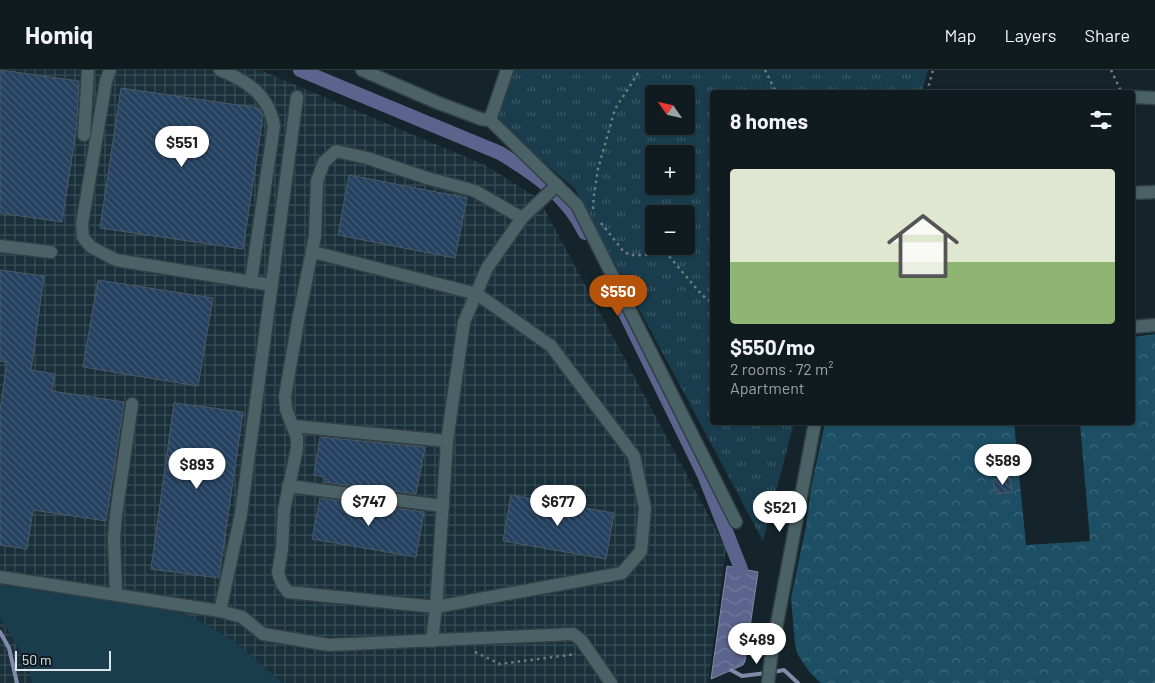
<!DOCTYPE html>
<html lang="en">
<head>
<meta charset="utf-8">
<style>
	body { margin:0; font-family:Barlow,sans-serif; background:#1e282d; color:#f1f3f6; height:100vh; display:flex; flex-direction:column; font-size:19px; white-space:nowrap }
	* { box-sizing:border-box; margin:0 }
	p { font-size:16px; color:#9ca1a5 }
	.icon { flex:none; width:28px; height:28px; fill:none; stroke:currentColor; stroke-width:2; stroke-linecap:round; stroke-linejoin:round }
	.map { position:relative; flex:1; overflow:hidden }
	.drawer { position:absolute; left:710px; top:20px; width:425px; height:335px; display:flex; flex-direction:column; background:#101b20; border-radius:5px; box-shadow:0 1px 4px #0004,0 0 0 1px #30393e }
	.drawer>* { flex:none }
	.needle { width:32px; rotate:304deg }
	.buttons { position:absolute; left:645px; top:15px; display:grid; gap:10px }
	.buttons a { display:grid; place-items:center; width:50px; height:50px; border-radius:5px; background:#101b20; box-shadow:0 1px 4px #0004,0 0 0 1px #30393e; font-size:25px }
	.scale { position:absolute; left:15px; bottom:12px; width:96px; box-sizing:border-box; padding-left:5px; border:2px solid #dbe4e9; border-top:0; font-size:14px; line-height:18px; white-space:nowrap; color:#dbe4e9; -webkit-text-stroke:4px #0c1b22; paint-order:stroke }
	.price { position:absolute; translate:-50% -42px; padding:0 11px; border-radius:18px; background:#fff; color:#222; font-size:16px; line-height:32px; filter:drop-shadow(0 1px 2px #0008) }
	.price::after { content:''; position:absolute; left:50%; top:30px; width:15px; height:11px; margin-left:-8px; background:inherit; clip-path:polygon(0 0,100% 0,50% 100%) }
	.price.current { background:#b45309; color:#fff }
	ul { padding:0; list-style:none }
	li { display:grid; align-content:center; gap:10px; height:265px; padding:0 20px }
	li span { display:grid; place-items:center; height:155px; border-radius:5px; color:#555 }
	li>.icon { margin-inline-start:auto }
	span .icon { width:90px; height:90px; fill:#fffc; stroke-width:1 }
	li b { font-size:21px }
	h2 { display:flex; justify-content:space-between; align-items:center; height:60px; padding:0 20px; font-size:21px }
	header { display:flex; align-items:center; gap:30px; box-sizing:border-box; height:70px; padding:0 25px; background:#101b20; border-bottom:1px solid #30393e }
	header strong { font-size:24px }
	nav { display:flex; gap:28px; margin-inline-start:auto; font-size:18px }
	.map>svg:first-child { display:block }
</style>
</head>
<body>
<header>
<strong>Homiq</strong>
<nav><a>Map</a><a>Layers</a><a>Share</a></nav>
</header>
<div class="map">
<svg width="1155" height="613" viewBox="0 0 1155 613">
	<defs>
		<pattern id="industrial-grid" width="8" height="8" patternUnits="userSpaceOnUse" patternTransform="scale(1.25)"><rect width="8" height="8" fill="#192f3a"/><path d="M0 4h8M4 0v8" fill="none" stroke="#3a4d56"/></pattern>
		<pattern id="forest-crowns" width="20" height="18" patternUnits="userSpaceOnUse" patternTransform="scale(1.25)"><rect width="20" height="18" fill="#1d4f64"/><path d="M2 6a3 3 0 1 1 6 0M12 15a3 3 0 1 1 6 0" fill="none" stroke="#3d687a"/></pattern>
		<pattern id="park-tufts" width="24" height="20" patternUnits="userSpaceOnUse" patternTransform="scale(1.25)"><rect width="24" height="20" fill="#193d4d"/><path d="M3 7l-1-3M5 7V3M7 7l1-3M15 17l-1-3M17 17v-4M19 17l1-3" fill="none" stroke="#3a5967"/></pattern>
		<pattern id="water-waves" width="16" height="10" patternUnits="userSpaceOnUse" patternTransform="scale(1.25)"><rect width="16" height="10" fill="#5b648c"/><path d="M0 5q4-4 8 0t8 0" fill="none" stroke="#727a9c"/></pattern>
		<pattern id="building-back-hatch" width="6" height="6" patternUnits="userSpaceOnUse" patternTransform="scale(1.25)"><rect width="6" height="6" fill="#24415f"/><path d="M-1 5l2 2M0 0l6 6M5-1l2 2" fill="none" stroke="#435c76"/></pattern>
	</defs>
	<rect width="100%" height="100%" fill="#15242b"/>
	<g fill="url(#industrial-grid)">
		<polygon points="0,0 260,0 485,95 539,129 726,478 708,613 283,613 234,571 192,547 160,537 0,515"/>
		<polygon points="0,547 26,592 32,613 0,613"/>
	</g>
	<polygon fill="#193d4d" points="0,515 160,537 192,547 234,571 283,613 32,613 26,592 0,547"/>
	<polygon fill="url(#forest-crowns)" points="1155,264 1155,613 821,613 811,604 798,585 795,574 791,528 806,456 811,418 825,353 1014,353 1026,475 1090,471 1080,353 1132,352 1133,267"/>
	<path fill="url(#park-tufts)" fill-rule="evenodd" d="M514,0h414l-6,22h-210v330l82,1 -31,118 -188,-352 -78,-67zM654,24h32v32h-32zM654,84h32v32h-32zM654,144h32v32h-32z"/>
	<polygon fill="url(#water-waves)" stroke="#818aa8" points="727,496 758,502 745,591 743,595 711,609"/>
	<g fill="none" stroke-linecap="round" stroke-linejoin="round">
		<g stroke="#818aa8" stroke-width="4">
			<polyline points="0,562 9,578 17,613"/>
			<polyline points="731,600 742,606 766,603"/>
			<polyline points="773,602 784,600 798,613"/>
		</g>
		<g stroke="#5b648c" stroke-width="14">
			<path d="M300,0l200,83c33,20 68,43 85,80"/>
			<polyline points="619,231 704,405 741,499"/>
		</g>
	</g>
	<g fill="url(#building-back-hatch)" stroke="#4e5965">
		<polygon points="0,0 79,11 77,54 62,152 0,143"/>
		<polygon points="121,18 259,38 263,46 243,179 100,158"/>
		<polygon points="349,105 467,128 455,188 338,165"/>
		<polygon points="0,200 44,206 31,300 55,304 52,321 124,332 106,451 33,440 27,479 0,475 0,340 7,292 0,291"/>
		<polygon points="98,210 213,228 198,316 83,297"/>
		<polygon points="174,333 243,342 219,508 151,499"/>
		<polygon points="320,367 425,377 416,424 323,412 324,407 314,405"/>
		<polygon points="1010,408 1012,422 996,424 993,410"/>
		<polygon points="511,425 614,443 606,489 503,471"/>
		<polygon points="320,428 424,442 416,487 312,469"/>
	</g>
	<g fill="none" stroke-linecap="round" stroke-linejoin="round">
		<defs>
			<g id="minor">
				<polyline points="110,0 106,11 82,154 83,167 86,171 91,177 116,190 271,215"/>
				<path d="M220,0c27,11 49,25 54,56l-23,155"/>
				<polyline points="362,0 436,32 481,49 490,50 507,0"/>
				<polyline points="1132,27 1155,28"/>
				<polyline points="490,50 577,135 736,452"/>
				<polyline points="84,65 88,0"/>
				<polyline points="1132,123 1155,122"/>
				<polyline points="0,176 51,182"/>
				<polyline points="313,182 477,224 551,276 634,386 645,438 641,481 622,503 436,537 288,522 282,514 278,503 282,479 284,440 297,378 297,368 286,339 285,326 298,251 315,166 317,111 324,92 336,81 367,88 427,108 475,121 522,148"/>
				<polyline points="1132,257 1155,255"/>
				<polyline points="293,356 447,371"/>
				<polyline points="288,416 443,436"/>
				<polyline points="0,507 220,541 242,547 263,564 329,575 573,564 581,570 611,613"/>
				<polyline points="116,524 114,467 116,445 132,334"/>
				<polyline points="220,541 241,444 297,27"/>
				<polyline points="432,571 436,537 447,371 464,252 487,198 522,148 557,115"/>
				<polyline points="768,613 772,580 815,352"/>
			</g>
		</defs>
		<use href="#minor" stroke="#313f46" stroke-width="15"/>
		<g stroke="#6f7c82" stroke-width="2.5" stroke-dasharray="2.5 4" stroke-linecap="butt">
			<polyline points="765,0 776,22"/>
			<polyline points="1111,0 1121,21"/>
			<polyline points="927,22 933,0"/>
			<polyline points="593,139 594,125 598,99 615,39 640,0"/>
			<polyline points="601,153 624,182 631,185 644,185 663,182 668,185 702,225 712,233"/>
			<polyline points="475,582 500,594 576,584"/>
		</g>
		<use href="#minor" stroke="#4a6265" stroke-width="12"/>
	</g>
</svg>
<div class="buttons">
<a><svg class="needle" viewBox="-14 -14 28 28"><path d="M0-13l5 13h-10z" fill="#e53935"/><path d="M0 13l5-13h-10z" fill="#9ca1a5"/></svg></a>
<a>+</a>
<a>−</a>
</div>
<div class="scale">50 m</div>
<b class="price" style="left:182px;top:98px">$551</b>
<b class="price current" style="left:618px;top:247px">$550</b>
<b class="price" style="left:1003px;top:416px">$589</b>
<b class="price" style="left:197px;top:420px">$893</b>
<b class="price" style="left:369px;top:457px">$747</b>
<b class="price" style="left:558px;top:457px">$677</b>
<b class="price" style="left:780px;top:463px">$521</b>
<b class="price" style="left:757px;top:595px">$489</b>
<section class="drawer">
<h2>8 homes<svg class="icon" aria-label="filters" viewBox="0 0 24 24"><path d="M4 7h16M4 17h16"/><circle cx="9" cy="7" r="2"/><circle cx="15" cy="17" r="2"/></svg></h2>
<ul>
<li><span style="background:linear-gradient(#dfe7d0 60%,#8fb573 0)"><svg class="icon" aria-label="home" viewBox="0 0 24 24"><path d="M3 11l9-7 9 7M6 9v11h12V9"/></svg></span><div><b>$550/mo</b><p>2 rooms · 72 m²</p><p>Apartment</p></div></li>
</ul>
</section>
</div>
</body>
</html>
